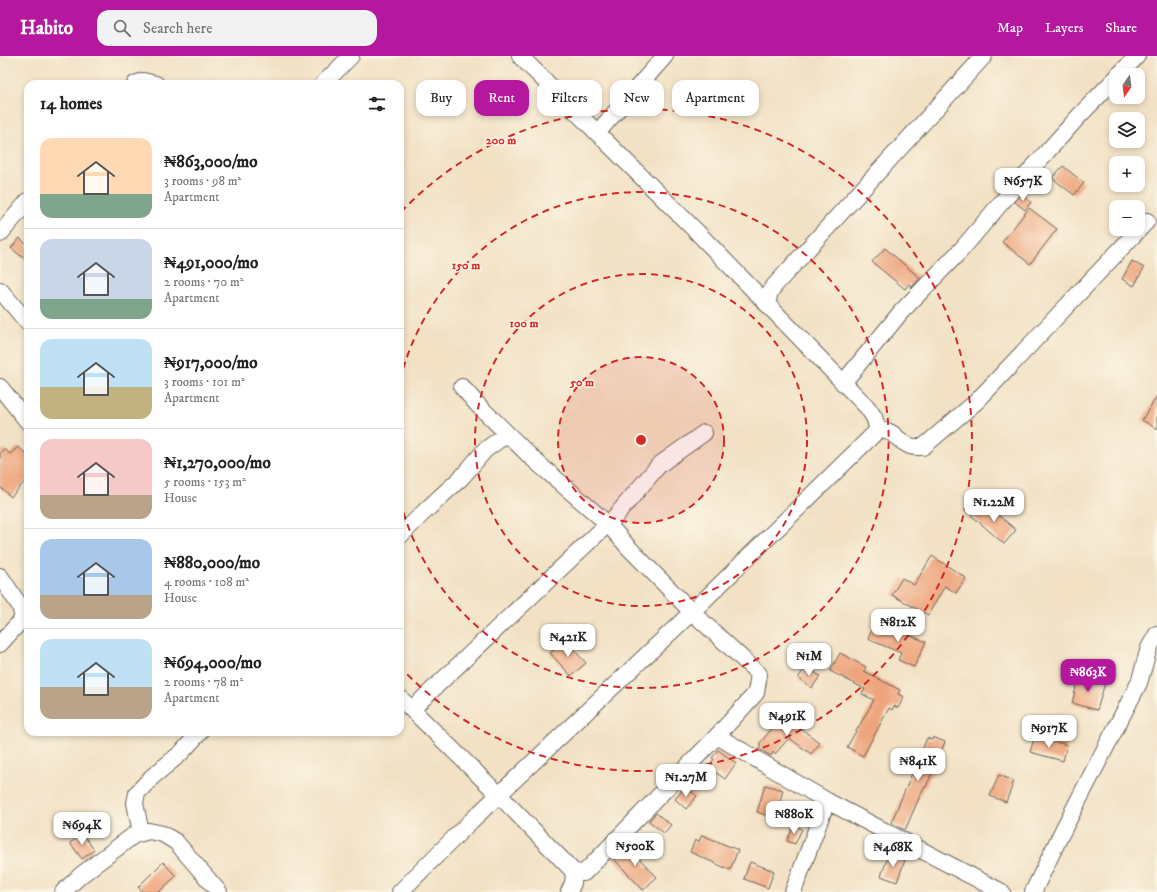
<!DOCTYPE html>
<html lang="en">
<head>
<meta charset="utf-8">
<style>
	body { margin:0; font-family:"IM FELL DW Pica",serif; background:#f2f2f2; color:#222; height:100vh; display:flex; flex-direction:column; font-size:15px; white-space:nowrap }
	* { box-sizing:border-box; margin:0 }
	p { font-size:13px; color:#767676 }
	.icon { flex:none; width:22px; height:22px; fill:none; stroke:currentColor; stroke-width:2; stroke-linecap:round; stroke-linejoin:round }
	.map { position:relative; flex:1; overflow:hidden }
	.side { position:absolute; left:24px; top:24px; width:380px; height:656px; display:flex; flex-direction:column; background:#fff; border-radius:12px; box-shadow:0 2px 6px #0003 }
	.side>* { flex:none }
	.top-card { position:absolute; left:416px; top:24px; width:380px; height:36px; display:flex; gap:8px }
	.needle { width:26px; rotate:194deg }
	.controls { position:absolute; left:1109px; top:12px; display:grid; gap:8px }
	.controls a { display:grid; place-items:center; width:36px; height:36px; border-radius:8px; background:#fff; box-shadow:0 2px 6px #0003; font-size:20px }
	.price { position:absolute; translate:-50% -34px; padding:0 9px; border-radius:8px; background:#fff; color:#222; font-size:13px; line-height:26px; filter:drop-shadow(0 1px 2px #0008) }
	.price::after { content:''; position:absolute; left:50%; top:24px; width:12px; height:9px; margin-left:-6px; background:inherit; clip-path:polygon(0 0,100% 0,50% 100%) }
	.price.active { background:#b5179e; color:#fff }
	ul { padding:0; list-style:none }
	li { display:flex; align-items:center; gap:12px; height:100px; padding:0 16px }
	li+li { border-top:1px solid #e0e0e0 }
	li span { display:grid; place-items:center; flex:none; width:112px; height:80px; border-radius:12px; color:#555 }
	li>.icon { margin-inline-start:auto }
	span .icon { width:48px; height:48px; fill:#fffc; stroke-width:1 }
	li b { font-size:17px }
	h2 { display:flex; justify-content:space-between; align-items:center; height:48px; padding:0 16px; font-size:17px }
	.chip { padding:0 14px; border-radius:12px; background:#fff; box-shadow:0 2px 6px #0003; font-size:14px; line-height:36px }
	.chip.active { background:#b5179e; color:#fff }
	header { display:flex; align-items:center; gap:24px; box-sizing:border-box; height:56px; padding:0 20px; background:#b5179e; color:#fff }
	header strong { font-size:19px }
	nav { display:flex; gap:22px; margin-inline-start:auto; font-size:14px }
	.search { width:280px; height:36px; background:#f2f2f2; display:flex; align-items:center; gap:10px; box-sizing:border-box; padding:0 14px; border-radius:12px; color:#767676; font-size:15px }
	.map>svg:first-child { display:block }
</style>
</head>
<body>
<header>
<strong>Habito</strong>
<div class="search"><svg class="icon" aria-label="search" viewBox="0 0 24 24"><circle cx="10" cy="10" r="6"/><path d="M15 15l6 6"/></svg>Search here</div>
<nav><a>Map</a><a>Layers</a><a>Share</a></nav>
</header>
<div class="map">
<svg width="1157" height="836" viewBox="0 0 1157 836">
	<rect width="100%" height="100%" fill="#fcf5e5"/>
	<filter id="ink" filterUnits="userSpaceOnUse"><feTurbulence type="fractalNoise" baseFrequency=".025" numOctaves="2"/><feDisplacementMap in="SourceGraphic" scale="8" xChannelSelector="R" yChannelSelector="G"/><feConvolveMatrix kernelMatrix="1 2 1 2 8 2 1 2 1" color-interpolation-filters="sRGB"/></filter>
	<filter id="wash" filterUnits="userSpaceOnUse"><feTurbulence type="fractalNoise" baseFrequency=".012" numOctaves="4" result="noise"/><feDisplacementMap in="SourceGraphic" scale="16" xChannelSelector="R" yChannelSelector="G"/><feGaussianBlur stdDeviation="0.9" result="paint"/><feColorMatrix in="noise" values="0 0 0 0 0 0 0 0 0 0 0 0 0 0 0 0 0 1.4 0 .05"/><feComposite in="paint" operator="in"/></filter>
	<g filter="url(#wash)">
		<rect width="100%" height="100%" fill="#f2e1c4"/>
		<g id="blocks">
			<g fill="#eea57d">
				<polygon points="1063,110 1084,127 1074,139 1052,122"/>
				<polygon points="1022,138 1031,146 1025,154 1015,146"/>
				<polygon points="1029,152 1057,173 1030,208 1002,186"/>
				<polygon points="20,182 28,190 28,206 11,192"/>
				<polygon points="885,192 920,222 912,231 909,228 905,233 872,206"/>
				<polygon points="1132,205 1144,212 1134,230 1122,223"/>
				<polygon points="1157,340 1157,373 1142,364"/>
				<polygon points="18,391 28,399 28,422 11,441 0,431 0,397 4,393 10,398"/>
				<polygon points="983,446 1016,474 1004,488 971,459"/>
				<polygon points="932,500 966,522 956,537 945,530 928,559 892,539 902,522 914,529"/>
				<polygon points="875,565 926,586 914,611 898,604 901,597 868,583"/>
				<polygon points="565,584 586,607 571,620 550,597"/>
				<polygon points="840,597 866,611 864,615 900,634 898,638 904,641 898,652 894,650 892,654 889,652 863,700 847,691 874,644 862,638 865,633 830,615"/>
				<polygon points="806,611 820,620 812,632 798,622"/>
				<polygon points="1079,620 1105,627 1097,654 1072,647"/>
				<polygon points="785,657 804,675 820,687 811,698 789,682 775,698 773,696 771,700 759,693 761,689 759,688"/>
				<polygon points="1035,680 1067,689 1063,705 1030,696"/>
				<polygon points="933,681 945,686 926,731 924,731 905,774 891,767 927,682 932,684"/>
				<polygon points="718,694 736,707 725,723 708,711 714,703 712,702"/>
				<polygon points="999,719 1014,725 1006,746 990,740"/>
				<polygon points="765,729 783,734 775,763 757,756"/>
				<polygon points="685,731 697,740 686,753 675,743"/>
				<polygon points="656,757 671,769 664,777 649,765"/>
				<polygon points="794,769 802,773 795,788 787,785"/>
				<polygon points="83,778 94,794 82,803 70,787"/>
				<polygon points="702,779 738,794 730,814 690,796 695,784 699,785"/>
				<polygon points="626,789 657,821 643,834 613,802 622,792"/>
				<polygon points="889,798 905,804 897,826 881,820"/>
				<polygon points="163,806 176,820 159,836 143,836 138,831"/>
				<polygon points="750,806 774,815 768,832 744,823"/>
			</g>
		</g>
	</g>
	<g filter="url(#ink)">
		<use href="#blocks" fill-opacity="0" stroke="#676157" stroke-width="1"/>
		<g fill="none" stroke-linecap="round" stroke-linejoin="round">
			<defs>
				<g id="minor">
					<polyline points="520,0 697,176 867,351 874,361 878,374"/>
					<polyline points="1119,19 1137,0"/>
					<polyline points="135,28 143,25 156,28"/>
					<polyline points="323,28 351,0"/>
					<polyline points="597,77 665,0"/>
					<polyline points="0,178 28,145"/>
					<polyline points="0,234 28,267"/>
					<polyline points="767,248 770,236 775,229 984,0"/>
					<polyline points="843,327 901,256 961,194 1001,147 1080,59 1116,22"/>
					<polyline points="0,331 28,366"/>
					<polyline points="462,331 477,348 533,403 608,468 629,492 692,556 759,618 756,637 717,680 827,745 1002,836"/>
					<polyline points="400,480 425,455 462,421 485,394 507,378"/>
					<polyline points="0,520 20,550 23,562"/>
					<polyline points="0,588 28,557"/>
					<polyline points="400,642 499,739 574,816 584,817 717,680"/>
					<polyline points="412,653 614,462 659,409 704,377"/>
					<polyline points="141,777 135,747 137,737 152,721 181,697 200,676"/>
					<polyline points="63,836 81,819 134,779 149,775 163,778 176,786 219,836"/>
					<path d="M400,836l71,-71 221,-209 186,-182c18,0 16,9 30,15 5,3 10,2 15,2l54,-46 170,-180"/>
					<polyline points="569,836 573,827 574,816"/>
					<polyline points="793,836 827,745"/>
					<polyline points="1033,836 1061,778 1139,627 1149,592 1157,578"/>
				</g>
			</defs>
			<use href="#minor" stroke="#676157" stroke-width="18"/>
			<use href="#minor" stroke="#fff" stroke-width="16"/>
		</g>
	</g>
	<circle cx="641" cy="384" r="83" fill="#d62828" fill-opacity=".12"/>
	<g fill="none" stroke="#d62828" stroke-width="2" stroke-dasharray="7 5">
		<circle cx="641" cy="384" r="83"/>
		<circle cx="641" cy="384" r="166"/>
		<path d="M400 324A248 248 0 1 1 400 444"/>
		<path d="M401 156A331 331 0 1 1 401 612"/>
	</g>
	<circle cx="641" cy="384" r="6" fill="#d62828" stroke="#fcf5e5" stroke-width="2"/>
	<g font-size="12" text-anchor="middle" font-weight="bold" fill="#d62828" stroke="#fcf5e5" stroke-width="3" stroke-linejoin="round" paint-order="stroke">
		<text x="501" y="88">200 m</text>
		<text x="466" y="213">150 m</text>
		<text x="524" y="271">100 m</text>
		<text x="582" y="330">50 m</text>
	</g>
</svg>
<div class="controls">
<a><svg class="needle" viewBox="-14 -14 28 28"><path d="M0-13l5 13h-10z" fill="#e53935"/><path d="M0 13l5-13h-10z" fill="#767676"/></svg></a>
<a><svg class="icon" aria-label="layers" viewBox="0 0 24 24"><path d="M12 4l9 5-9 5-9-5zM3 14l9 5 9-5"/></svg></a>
<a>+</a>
<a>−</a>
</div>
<b class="price" style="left:1023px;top:146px">₦657K</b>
<b class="price" style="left:994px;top:467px">₦1.22M</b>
<b class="price" style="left:898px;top:587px">₦812K</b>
<b class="price" style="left:568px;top:602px">₦421K</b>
<b class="price" style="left:809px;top:621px">₦1M</b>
<b class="price active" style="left:1088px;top:637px">₦863K</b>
<b class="price" style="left:787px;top:681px">₦491K</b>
<b class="price" style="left:1049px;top:693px">₦917K</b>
<b class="price" style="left:918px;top:726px">₦841K</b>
<b class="price" style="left:686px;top:742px">₦1.27M</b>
<b class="price" style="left:794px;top:779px">₦880K</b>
<b class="price" style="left:82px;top:790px">₦694K</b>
<b class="price" style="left:635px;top:811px">₦500K</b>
<b class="price" style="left:893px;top:812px">₦468K</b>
<div class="top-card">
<a class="chip">Buy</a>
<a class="chip active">Rent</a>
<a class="chip">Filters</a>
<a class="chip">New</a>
<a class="chip">Apartment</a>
</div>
<section class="side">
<h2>14 homes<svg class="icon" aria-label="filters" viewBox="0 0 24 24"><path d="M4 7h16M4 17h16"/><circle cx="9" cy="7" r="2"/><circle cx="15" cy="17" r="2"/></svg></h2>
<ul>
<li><span style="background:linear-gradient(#ffd9b3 70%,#7fa58c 0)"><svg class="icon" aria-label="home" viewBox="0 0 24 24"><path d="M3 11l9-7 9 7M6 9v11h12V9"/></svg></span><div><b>₦863,000/mo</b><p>3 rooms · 98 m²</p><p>Apartment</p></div></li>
<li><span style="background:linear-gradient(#c9d6e8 75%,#7fa58c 0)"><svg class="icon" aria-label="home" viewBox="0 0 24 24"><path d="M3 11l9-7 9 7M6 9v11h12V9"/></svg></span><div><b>₦491,000/mo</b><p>2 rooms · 70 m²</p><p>Apartment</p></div></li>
<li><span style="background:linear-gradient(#bfe0f5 60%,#c2b280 0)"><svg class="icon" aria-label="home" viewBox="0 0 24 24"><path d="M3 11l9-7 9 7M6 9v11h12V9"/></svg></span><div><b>₦917,000/mo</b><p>3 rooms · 101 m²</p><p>Apartment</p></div></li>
<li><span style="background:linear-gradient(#f6c9c9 70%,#b9a48a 0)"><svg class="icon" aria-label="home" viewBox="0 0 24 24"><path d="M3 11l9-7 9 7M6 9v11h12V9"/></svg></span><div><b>₦1,270,000/mo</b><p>5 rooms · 153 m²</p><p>House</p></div></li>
<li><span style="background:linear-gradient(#a9c7e8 70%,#b9a48a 0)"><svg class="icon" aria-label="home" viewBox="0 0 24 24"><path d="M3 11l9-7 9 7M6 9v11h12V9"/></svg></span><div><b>₦880,000/mo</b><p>4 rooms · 108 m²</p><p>House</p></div></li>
<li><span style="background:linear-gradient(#bfe0f5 60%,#b9a48a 0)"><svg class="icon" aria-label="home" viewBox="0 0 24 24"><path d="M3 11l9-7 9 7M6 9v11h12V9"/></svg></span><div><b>₦694,000/mo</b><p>2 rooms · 78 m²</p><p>Apartment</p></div></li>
</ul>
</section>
</div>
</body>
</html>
